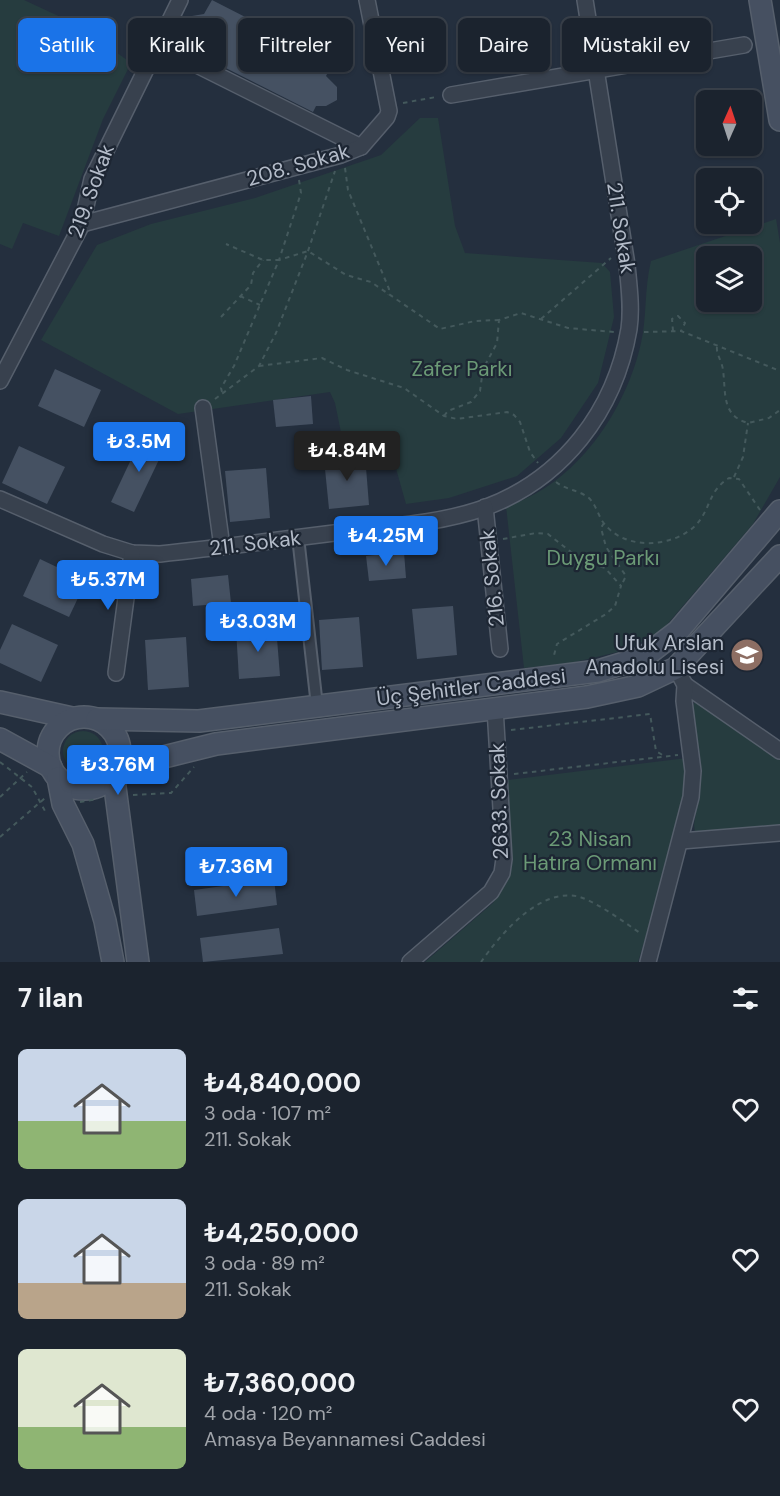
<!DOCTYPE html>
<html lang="tr">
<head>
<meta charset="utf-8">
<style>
	body { margin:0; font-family:"DM Sans",sans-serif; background:#242b36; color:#f1f3f6; height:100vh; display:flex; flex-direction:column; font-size:22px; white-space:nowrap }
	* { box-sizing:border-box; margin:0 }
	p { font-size:20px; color:#a0a4aa }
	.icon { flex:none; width:33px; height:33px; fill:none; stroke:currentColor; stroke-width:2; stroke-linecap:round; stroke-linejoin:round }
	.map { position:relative; height:962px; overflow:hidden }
	.panel { display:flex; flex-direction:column; background:#1b232e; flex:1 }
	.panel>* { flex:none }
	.top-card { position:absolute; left:18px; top:18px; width:744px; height:54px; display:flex; gap:12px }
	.needle { width:39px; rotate:3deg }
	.fabs { position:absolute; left:696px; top:90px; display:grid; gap:12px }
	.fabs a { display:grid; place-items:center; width:66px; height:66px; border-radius:9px; background:#1b232e; box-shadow:0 2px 4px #0004,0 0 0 2px #39404a; font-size:30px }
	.price { position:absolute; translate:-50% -51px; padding:0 14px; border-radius:6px; background:#1a73e8; color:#fff; font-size:20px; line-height:39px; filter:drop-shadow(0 2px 3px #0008) }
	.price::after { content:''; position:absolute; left:50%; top:36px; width:18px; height:14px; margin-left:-9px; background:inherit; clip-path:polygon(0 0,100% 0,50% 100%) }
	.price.on { background:#222; color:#fff }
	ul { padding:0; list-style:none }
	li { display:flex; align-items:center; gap:18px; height:150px; padding:0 18px }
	li span { display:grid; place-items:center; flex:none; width:168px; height:120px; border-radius:9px; color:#555 }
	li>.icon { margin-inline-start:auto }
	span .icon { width:72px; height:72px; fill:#fffc; stroke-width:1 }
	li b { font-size:26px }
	h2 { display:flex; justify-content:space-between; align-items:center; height:72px; padding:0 18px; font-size:26px }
	.chip { padding:0 21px; border-radius:9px; background:#1b232e; box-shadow:0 2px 4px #0004,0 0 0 2px #39404a; font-size:21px; line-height:54px }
	.chip.on { background:#1a73e8; color:#fff }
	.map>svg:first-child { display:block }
</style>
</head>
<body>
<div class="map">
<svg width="780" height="962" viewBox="0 0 780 962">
	<rect width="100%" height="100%" fill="#242f3e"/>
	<g fill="#263c3f" fill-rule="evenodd">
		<polygon points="0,0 24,0 80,26 131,63 103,119 59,236 23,223 12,249 0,244"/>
		<polygon points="420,118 438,118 455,226 465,253 602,263 610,272 614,317 598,383 561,438 517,476 449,498 406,504 395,465 375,447 344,447 335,403 330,392 178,414 41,340 97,245 151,224 255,198 381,155"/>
		<path d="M776,219l4,24v234l-27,47 -95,111 -36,16 -51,12 -47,5 -18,-162c69,-20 120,-95 135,-163 6,-25 3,-53 10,-82zM706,256h46v46h-46z"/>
		<polygon points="695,702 780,757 780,829 702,837 695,832 694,825 701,779 693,705"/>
		<circle cx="83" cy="751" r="20"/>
		<polygon points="687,758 683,817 638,962 425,962 493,903 510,869 507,780"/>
	</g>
	<g fill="#455162">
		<polygon points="212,0 333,62 326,76 337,87 337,100 326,106 316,106 313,112 190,50 194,42 187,32 186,22 192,16 204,14"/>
		<polygon points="55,369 101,390 84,427 38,406"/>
		<polygon points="311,396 313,424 276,427 273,400"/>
		<polygon points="143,434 166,445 134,512 111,502"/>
		<polygon points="19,446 65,467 47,504 2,483"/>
		<polygon points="365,455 369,505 329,509 324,459"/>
		<polygon points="266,468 270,518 230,522 225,471"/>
		<polygon points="404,552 406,578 369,581 366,556"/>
		<polygon points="40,559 86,581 69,617 23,596"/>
		<polygon points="228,575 231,603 193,606 191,579"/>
		<polygon points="453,606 457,655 417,659 412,609"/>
		<polygon points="359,617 363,667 322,670 319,620"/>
		<polygon points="12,624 58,645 41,682 0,663 0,650"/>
		<polygon points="276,626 280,676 239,679 236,629"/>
		<polygon points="186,637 189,687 148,690 145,640"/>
		<polygon points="274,879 277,905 197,916 194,890"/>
		<polygon points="279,928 283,954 203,962 200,938"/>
	</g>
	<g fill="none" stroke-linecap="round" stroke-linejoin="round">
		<defs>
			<polyline id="pedestrian" points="298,537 317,706"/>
			<g id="minor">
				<polyline points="157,45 361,147"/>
				<polyline points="451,95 744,45"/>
				<polyline points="82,224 341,155 361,147 387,117 389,111 367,0"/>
				<polyline points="0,381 82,224 92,179 180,0"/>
				<polyline points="203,408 222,547"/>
				<path d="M0,499l103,45 29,9 28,1c64,-7 127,-15 190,-23 45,-5 91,-8 134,-23 79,-29 131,-97 145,-179 3,-21 0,-43 -2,-64l-42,-265"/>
				<polyline points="485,507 500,649"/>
				<polyline points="116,673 132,553"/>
				<polyline points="685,685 780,751"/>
				<polyline points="681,841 780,833"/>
				<polyline points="410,962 491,892 502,873 504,859 495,708"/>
				<polyline points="648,962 691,797 693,771 684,701 685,685 676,668"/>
			</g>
			<g id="secondary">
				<polyline points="760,0 780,120"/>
				<polyline points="0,702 72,718"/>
				<circle cx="84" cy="753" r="36"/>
				<polyline points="97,719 199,721 598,671 644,657 678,631 780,511"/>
				<polyline points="0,739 51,767"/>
				<polyline points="116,769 216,744 587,697 638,686 676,668 780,556"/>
				<polyline points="113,772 138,962"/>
				<polyline points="58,778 63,804 83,844 105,921 113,962"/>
			</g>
		</defs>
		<use href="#pedestrian" stroke="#565f6c" stroke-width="14"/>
		<use href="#minor" stroke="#565f6c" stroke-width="18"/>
		<use href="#secondary" stroke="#565f6c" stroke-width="24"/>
		<g stroke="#44595c" stroke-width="2" stroke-dasharray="4.5 4.5" stroke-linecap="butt">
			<polyline points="403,103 436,97"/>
			<polyline points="345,168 348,190 389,289 388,295"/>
			<polyline points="299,180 301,193 279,260 308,251 346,275 371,282 440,329 475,321 499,320"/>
			<polyline points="240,296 260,305"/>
			<polyline points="221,317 251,285 253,273 263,260"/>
			<polyline points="541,319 611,258"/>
			<polyline points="673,331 672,319 678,316 685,323 681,331"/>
			<polyline points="644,332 681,331 780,371"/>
			<path d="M717,347c-1,7 5,14 6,23 3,21 -2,46 25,53l21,-5 11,-8"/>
			<polyline points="259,366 322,358 347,370 404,388 444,416 457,419 507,412 514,415 520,422 530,452 538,463"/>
			<polyline points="222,392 221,388 234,366 279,260 263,260 226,244"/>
			<polyline points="215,399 259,366 276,333 308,251 335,171"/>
			<polyline points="444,416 448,411 471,402 480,391 483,369 497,343 499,320 521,313 568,328 614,332"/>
			<polyline points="734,477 743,457 748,423"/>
			<path d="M556,482c10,8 23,8 33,16 7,7 9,17 14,24 21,29 68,26 92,4 16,-16 12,-34 34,-48l10,1 21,31"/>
			<polyline points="604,523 601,528 606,547 626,576 621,586"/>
			<polyline points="503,539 536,533 548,534 581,560 605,568 621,586 615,606 606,614 557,644 553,659"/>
			<polyline points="511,730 650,714 656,751 664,756"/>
			<polyline points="0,762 32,787 45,811 49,810"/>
			<polyline points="514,774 678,755"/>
			<polyline points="133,795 171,793 194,767"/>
			<polyline points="0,797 27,772"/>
			<polyline points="80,802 98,799"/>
			<polyline points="0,837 45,798"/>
			<path d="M481,962c19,-27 59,-76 99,-65 18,6 44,25 60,36"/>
		</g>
		<use href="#pedestrian" stroke="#38414e" stroke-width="10"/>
		<use href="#minor" stroke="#38414e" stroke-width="15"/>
		<use href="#secondary" stroke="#465061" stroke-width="21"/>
	</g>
	<defs>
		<symbol id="school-disc" viewBox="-11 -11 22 22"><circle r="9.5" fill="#8d6e63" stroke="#1d2633"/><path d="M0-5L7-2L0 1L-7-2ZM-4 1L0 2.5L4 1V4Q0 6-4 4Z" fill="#fff"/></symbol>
	</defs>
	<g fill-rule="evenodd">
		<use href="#school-disc" x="728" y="636" width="38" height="38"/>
	</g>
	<g text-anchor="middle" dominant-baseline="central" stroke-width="4.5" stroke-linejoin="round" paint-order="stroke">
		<g font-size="21" fill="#b4bcc9" stroke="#1d2633">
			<text transform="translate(298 165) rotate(-16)">208. Sokak</text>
			<text transform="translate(91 191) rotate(-70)">219. Sokak</text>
			<text transform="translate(621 228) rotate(81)">211. Sokak</text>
			<text transform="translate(255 543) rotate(-7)">211. Sokak</text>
			<text transform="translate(492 578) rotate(-96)">216. Sokak</text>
			<text transform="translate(471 687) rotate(-7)">Üç Şehitler Caddesi</text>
			<text transform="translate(499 801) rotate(-92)">2633. Sokak</text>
		</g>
		<g font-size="21" fill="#6b9a76" stroke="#1d2633">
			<text x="462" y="369">Zafer Parkı</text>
			<text x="603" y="558">Duygu Parkı</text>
			<text x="590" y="839">23 Nisan<tspan x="590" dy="24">Hatıra Ormanı</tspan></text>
		</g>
		<g font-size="21" fill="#b4bcc9" stroke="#1d2633" text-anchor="end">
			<text x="724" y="643">Ufuk Arslan<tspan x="724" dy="24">Anadolu Lisesi</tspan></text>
		</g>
	</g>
</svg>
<div class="fabs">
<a><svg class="needle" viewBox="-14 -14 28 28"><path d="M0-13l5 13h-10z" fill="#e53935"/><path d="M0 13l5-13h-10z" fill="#a0a4aa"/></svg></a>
<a><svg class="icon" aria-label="locate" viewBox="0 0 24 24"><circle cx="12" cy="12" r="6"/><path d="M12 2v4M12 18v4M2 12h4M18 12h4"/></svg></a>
<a><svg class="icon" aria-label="layers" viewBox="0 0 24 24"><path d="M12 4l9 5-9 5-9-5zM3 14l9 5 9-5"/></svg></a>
</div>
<b class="price" style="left:139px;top:473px">₺3.5M</b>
<b class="price on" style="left:347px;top:482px">₺4.84M</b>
<b class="price" style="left:386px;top:567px">₺4.25M</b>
<b class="price" style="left:108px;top:611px">₺5.37M</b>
<b class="price" style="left:258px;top:653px">₺3.03M</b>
<b class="price" style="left:118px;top:796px">₺3.76M</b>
<b class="price" style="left:236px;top:898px">₺7.36M</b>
<div class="top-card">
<a class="chip on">Satılık</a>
<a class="chip">Kiralık</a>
<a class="chip">Filtreler</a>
<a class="chip">Yeni</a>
<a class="chip">Daire</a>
<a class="chip">Müstakil ev</a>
</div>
</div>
<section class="panel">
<h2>7 ilan<svg class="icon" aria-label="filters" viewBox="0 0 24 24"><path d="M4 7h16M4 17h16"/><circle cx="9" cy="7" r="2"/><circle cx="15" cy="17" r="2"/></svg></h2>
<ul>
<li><span style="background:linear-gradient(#c9d6e8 60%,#8fb573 0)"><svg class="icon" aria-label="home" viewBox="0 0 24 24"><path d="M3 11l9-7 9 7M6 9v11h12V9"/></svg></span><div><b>₺4,840,000</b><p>3 oda · 107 m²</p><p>211. Sokak</p></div><svg class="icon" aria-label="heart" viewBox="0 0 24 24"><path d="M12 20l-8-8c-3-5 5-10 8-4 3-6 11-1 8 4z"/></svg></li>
<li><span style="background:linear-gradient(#c9d6e8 70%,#b9a48a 0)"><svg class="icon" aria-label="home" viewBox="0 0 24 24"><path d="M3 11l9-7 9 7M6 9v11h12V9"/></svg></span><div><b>₺4,250,000</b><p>3 oda · 89 m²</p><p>211. Sokak</p></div><svg class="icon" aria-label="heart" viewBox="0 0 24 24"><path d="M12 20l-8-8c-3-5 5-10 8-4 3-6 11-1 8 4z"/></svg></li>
<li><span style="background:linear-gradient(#dfe7d0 65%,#8fb573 0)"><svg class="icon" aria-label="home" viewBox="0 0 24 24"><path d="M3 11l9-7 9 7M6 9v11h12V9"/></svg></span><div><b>₺7,360,000</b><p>4 oda · 120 m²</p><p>Amasya Beyannamesi Caddesi</p></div><svg class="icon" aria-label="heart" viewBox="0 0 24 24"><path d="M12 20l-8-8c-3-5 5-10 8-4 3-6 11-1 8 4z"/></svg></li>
</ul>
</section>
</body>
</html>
